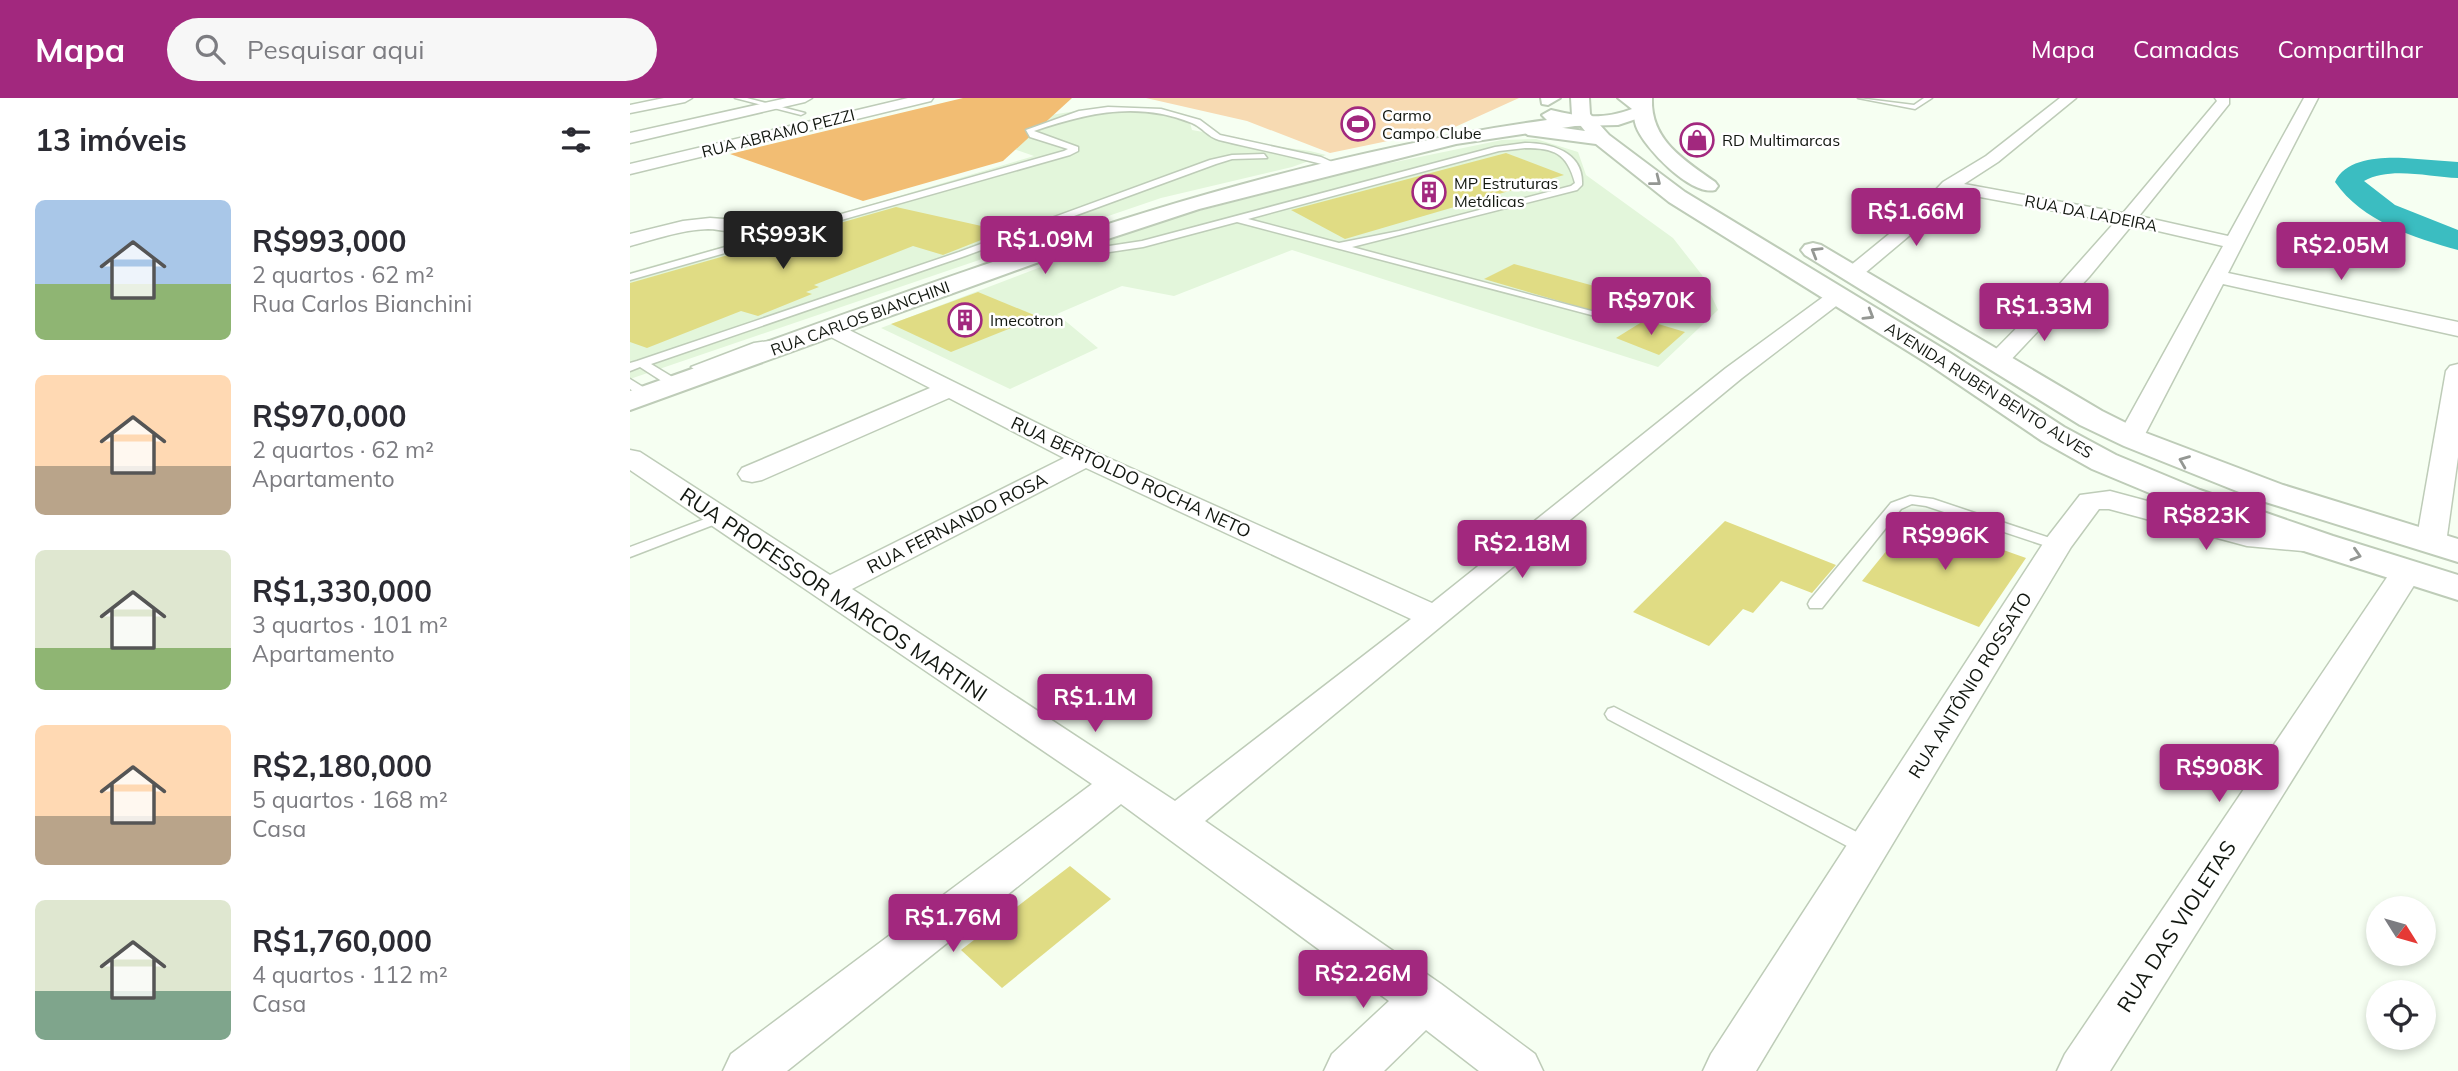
<!DOCTYPE html>
<html lang="pt">
<head>
<meta charset="utf-8">
<style>
	body { margin:0; font-family:Mulish,sans-serif; background:#f7f7f7; color:#2b2b33; height:100vh; display:flex; flex-direction:column; font-size:26px; white-space:nowrap }
	* { box-sizing:border-box; margin:0 }
	p { font-size:23px; color:#7c7c81 }
	.icon { flex:none; width:38px; height:38px; fill:none; stroke:currentColor; stroke-width:2; stroke-linecap:round; stroke-linejoin:round }
	.map { position:relative; flex:1; overflow:hidden }
	.sheet { display:flex; flex-direction:column; background:#fff; width:630px }
	.sheet>* { flex:none }
	.needle { width:46px; rotate:127deg }
	.buttons { position:absolute; left:1736px; top:798px; display:grid; gap:14px }
	.buttons a { display:grid; place-items:center; width:70px; height:70px; border-radius:50%; background:#fff; box-shadow:0 4px 10px #0003; font-size:35px }
	.price { position:absolute; translate:-50% -60px; padding:0 16px; border-radius:7px; background:#a2287e; color:#fff; font-size:23px; line-height:46px; filter:drop-shadow(0 2px 4px #0008) }
	.price::after { content:''; position:absolute; left:50%; top:42px; width:21px; height:16px; margin-left:-10px; background:inherit; clip-path:polygon(0 0,100% 0,50% 100%) }
	.price.on { background:#222; color:#fff }
	ul { padding:0; list-style:none }
	li { display:flex; align-items:center; gap:21px; height:175px; padding:0 35px }
	li span { display:grid; place-items:center; flex:none; width:196px; height:140px; border-radius:10px; color:#555 }
	li>.icon { margin-inline-start:auto }
	span .icon { width:84px; height:84px; fill:#fffc; stroke-width:1 }
	li b { font-size:30px }
	h2 { display:flex; justify-content:space-between; align-items:center; height:84px; padding:0 35px; font-size:30px }
	header { display:flex; align-items:center; gap:42px; box-sizing:border-box; height:98px; padding:0 35px; background:#a2287e; color:#fff }
	header strong { font-size:33px }
	nav { display:flex; gap:38px; margin-inline-start:auto; font-size:24px }
	.search { width:490px; height:63px; background:#f7f7f7; display:flex; align-items:center; gap:18px; box-sizing:border-box; padding:0 24px; border-radius:38px; color:#7c7c81; font-size:26px }
	main { display:flex; flex:1; min-height:0 }
	.map>svg:first-child { display:block }
</style>
</head>
<body>
<header>
<strong>Mapa</strong>
<div class="search"><svg class="icon" aria-label="search" viewBox="0 0 24 24"><circle cx="10" cy="10" r="6"/><path d="M15 15l6 6"/></svg>Pesquisar aqui</div>
<nav><a>Mapa</a><a>Camadas</a><a>Compartilhar</a></nav>
</header>
<main>
<section class="sheet">
<h2>13 imóveis<svg class="icon" aria-label="filters" viewBox="0 0 24 24"><path d="M4 7h16M4 17h16"/><circle cx="9" cy="7" r="2"/><circle cx="15" cy="17" r="2"/></svg></h2>
<ul>
<li><span style="background:linear-gradient(#a9c7e8 60%,#8fb573 0)"><svg class="icon" aria-label="home" viewBox="0 0 24 24"><path d="M3 11l9-7 9 7M6 9v11h12V9"/></svg></span><div><b>R$993,000</b><p>2 quartos · 62 m²</p><p>Rua Carlos Bianchini</p></div></li>
<li><span style="background:linear-gradient(#ffd9b3 65%,#b9a48a 0)"><svg class="icon" aria-label="home" viewBox="0 0 24 24"><path d="M3 11l9-7 9 7M6 9v11h12V9"/></svg></span><div><b>R$970,000</b><p>2 quartos · 62 m²</p><p>Apartamento</p></div></li>
<li><span style="background:linear-gradient(#dfe7d0 70%,#8fb573 0)"><svg class="icon" aria-label="home" viewBox="0 0 24 24"><path d="M3 11l9-7 9 7M6 9v11h12V9"/></svg></span><div><b>R$1,330,000</b><p>3 quartos · 101 m²</p><p>Apartamento</p></div></li>
<li><span style="background:linear-gradient(#ffd9b3 65%,#b9a48a 0)"><svg class="icon" aria-label="home" viewBox="0 0 24 24"><path d="M3 11l9-7 9 7M6 9v11h12V9"/></svg></span><div><b>R$2,180,000</b><p>5 quartos · 168 m²</p><p>Casa</p></div></li>
<li><span style="background:linear-gradient(#dfe7d0 65%,#7fa58c 0)"><svg class="icon" aria-label="home" viewBox="0 0 24 24"><path d="M3 11l9-7 9 7M6 9v11h12V9"/></svg></span><div><b>R$1,760,000</b><p>4 quartos · 112 m²</p><p>Casa</p></div></li>
</ul>
</section>
<div class="map">
<svg width="1828" height="973" viewBox="0 0 1828 973">
	<rect width="100%" height="100%" fill="#f6fff2"/>
	<g fill="#e3f6db">
		<polygon points="472,9 523,12 520,14 560,25 562,32 618,42 614,44 680,53 696,57 662,69 531,100 0,281 0,174 232,109 404,58 372,47 414,18"/>
		<polygon points="906,41 948,54 956,77 1043,140 1072,177 1088,212 1028,269 662,152 544,198 492,188 427,216 468,250 380,291 251,230 534,122 731,71 872,42"/>
	</g>
	<polygon fill="#f7dab2" points="516,0 889,0 825,29 700,55 617,23"/>
	<polygon fill="#f2bd73" points="333,0 442,0 373,63 233,103 100,56"/>
	<g fill="none" stroke-linecap="round" stroke-linejoin="round">
		<path fill="#3bbdc1" fill-rule="evenodd" d="M1774,60l54,4v16c-29,-1 -68,-12 -94,3l31,24 63,25v20c-44,-12 -96,-29 -123,-68 11,-24 46,-25 69,-24z"/>
	</g>
	<g fill="#e0dc84">
		<polygon points="876,55 934,77 715,141 661,112"/>
		<polygon points="266,109 374,133 313,157 283,148 184,187 189,189 176,194 182,196 128,218 111,213 17,250 0,244 0,185"/>
		<polygon points="884,166 1008,200 987,220 854,181"/>
		<polygon points="348,194 409,219 321,254 261,226"/>
		<polygon points="1015,222 1055,234 1029,257 986,240"/>
		<polygon points="1283,420 1396,460 1349,529 1232,483"/>
		<polygon points="1095,423 1206,467 1182,495 1151,483 1123,515 1113,511 1079,548 1003,514"/>
		<polygon points="440,768 481,801 372,890 331,852"/>
	</g>
	<g fill="none" stroke-linecap="round" stroke-linejoin="round">
		<defs>
			<g id="service">
				<polygon points="105,0 117,0 175,15 171,17"/>
				<polygon points="1228,0 1284,7 1294,0 1302,0 1285,11"/>
				<path d="M478,9l53,2 39,11 20,15 101,22 22,10 -4,2c-40,-12 -80,-19 -120,-29 -11,-3 -17,-13 -27,-17 -55,-22 -104,-10 -158,8l44,16v4l-8,4 -440,125v-6l434,-123 4,-2 -38,-12 -4,-7 53,-19z"/>
				<path d="M895,45c26,0 59,9 57,42l-5,5 -225,57 247,66v4l-362,-95 -94,25 -47,7 -47,2 -5,-3 5,-3 47,-2 46,-7 353,-94zM895,50c29,0 42,5 50,35l-4,3 -172,45 -60,12 -91,-24 251,-68z"/>
				<polygon points="634,56 637,60 602,61 586,66 335,158 21,266 49,283 49,289 41,289 10,269 0,273 0,265 7,263 329,154 580,62 602,57"/>
				<polygon points="153,241 159,244 157,246 130,250 67,273 61,269 124,245"/>
				<polygon points="0,281 21,294 21,300 13,300 0,291"/>
				<polygon points="1280,398 1303,401 1432,444 1435,447 1432,450 1422,450 1296,408 1282,406 1271,411 1192,510 1180,510 1178,506 1180,502 1261,405"/>
				<polygon points="91,415 98,419 96,422 0,459 0,449"/>
				<polygon points="984,609 1246,744 1249,750 1246,756 1239,758 1232,756 978,621 975,616 978,611"/>
			</g>
			<g id="minor">
				<polygon points="34,0 62,0 55,4 0,15 0,7"/>
				<polygon points="157,0 182,0 175,4 0,45 0,35"/>
				<polygon points="278,0 303,0 301,3 0,76 0,66"/>
				<polygon points="1430,0 1446,0 1368,64 1334,86 1493,115 1587,3 1585,0 1599,0 1599,6 1509,118 1598,138 1674,0 1688,0 1598,175 1828,224 1828,238 1593,186 1513,340 1509,346 1500,348 1491,346 1487,340 1593,148 1502,127 1459,179 1376,267 1360,267 1356,262 1360,257 1428,188 1485,124 1323,94 1292,127 1229,180 1215,180 1212,176 1215,172 1280,119 1313,84 1356,58"/>
				<path d="M80,120l27,2 9,6c-8,10 -25,3 -38,3 -27,1 -52,10 -78,17v-12l53,-13z"/>
				<path d="M1207,192l7,2 4,4 -4,4 -102,78 -537,443 236,163 94,70 8,17h-64l-53,-41 -42,41h-60l8,-17 57,-53 -268,-197 -334,267h-64l8,-17 361,-270 -462,-314v-20l10,2 190,123 234,-117 -115,-60 -187,82 -10,2 -10,-2 -4,-6 4,-6 188,-80 -107,-55 -3,-5 3,-5 8,-2 264,131 337,151 294,-235 104,-76zM456,370l325,151 -236,182 -323,-212z"/>
				<polygon points="1828,266 1828,359 1816,445 1812,451 1801,454 1790,451 1786,445 1816,273 1820,268"/>
				<polygon points="1480,393 1618,430 1684,436 1695,439 1699,445 1695,451 1684,454 1617,448 1479,411 1469,411 1441,449 1126,973 1073,973 1081,956 1416,441 1450,397"/>
				<polygon points="1777,463 1788,466 1793,473 1480,973 1427,973 1435,956 1766,466"/>
			</g>
			<path id="tertiary" d="M988,0h21l11,9 -5,9 -27,9 -43,1 -119,18 -257,65 -149,49 -420,152v-19c300,-106 600,-227 917,-271l-5,-5 9,-5c28,7 53,10 81,-1z"/>
			<g id="primary">
				<polygon points="911,0 930,0 918,7 912,6"/>
				<polygon points="941,0 959,0 960,16 979,37 1055,94 1317,253 1434,329 1486,357 1570,392 1703,438 1828,477 1828,502 1677,454 1546,406 1462,371 1412,343 1297,265 1039,104 966,46 898,37 889,31 898,25 955,33 942,17"/>
				<path d="M1004,0h18c-2,42 32,62 63,84l3,4 -3,4c-24,6 -71,-42 -79,-64 -3,-9 -2,-18 -2,-28z"/>
				<polygon points="1183,145 1191,147 1472,313 1516,335 1653,387 1828,441 1828,464 1629,402 1494,348 1450,327 1175,157 1171,152 1175,147"/>
			</g>
		</defs>
		<use href="#service" stroke="#beccb8" stroke-width="3"/>
		<use href="#minor" stroke="#beccb8" stroke-width="3"/>
		<use href="#tertiary" stroke="#beccb8" stroke-width="4"/>
		<use href="#primary" stroke="#beccb8" stroke-width="4"/>
		<use href="#service" fill="#fff" fill-rule="evenodd"/>
		<use href="#minor" fill="#fff" fill-rule="evenodd"/>
		<use href="#tertiary" fill="#fff" fill-rule="evenodd"/>
		<use href="#primary" fill="#fff" fill-rule="evenodd"/>
	</g>
	<defs><path id="oneway-chevron" d="M-2-3.5L2.5 0L-2 3.5" fill="none" stroke-width="1.6" stroke-linecap="round" stroke-linejoin="round" transform="scale(1.75)"/></defs>
	<g stroke="#949793">
		<use href="#oneway-chevron" transform="translate(1026 83) rotate(38)"/>
		<use href="#oneway-chevron" transform="translate(1186 154) rotate(-149)"/>
		<use href="#oneway-chevron" transform="translate(1239 217) rotate(31)"/>
		<use href="#oneway-chevron" transform="translate(1554 363) rotate(-158)"/>
		<use href="#oneway-chevron" transform="translate(1726 457) rotate(17)"/>
	</g>
	<defs>
		<symbol id="stadium-ring" viewBox="-11 -11 22 22"><circle r="9.5" fill="#fff" stroke="#a2287e" stroke-width="1.5"/><path d="M0-5a6.5 5 0 1 0 0 10a6.5 5 0 1 0 0-10ZM-3.5-1.8h7v3.6h-7Z" fill="#a2287e"/></symbol>
		<symbol id="shop-ring" viewBox="-11 -11 22 22"><circle r="9.5" fill="#fff" stroke="#a2287e" stroke-width="1.5"/><path d="M-5-2.5h2.3a2.7 3.5 0 0 1 5.4 0H5L5.5 6h-11ZM-1.5-2.5h3a1.5 2.3 0 0 0-3 0Z" fill="#a2287e"/></symbol>
		<symbol id="building-ring" viewBox="-11 -11 22 22"><circle r="9.5" fill="#fff" stroke="#a2287e" stroke-width="1.5"/><path d="M-4-6H4V6H1V3H-1V6H-4ZM-2.5-4.3h1.7v1.8h-1.7ZM.8-4.3h1.7v1.8H.8ZM-2.5-1h1.7V.8h-1.7ZM.8-1h1.7V.8H.8Z" fill="#a2287e"/></symbol>
	</defs>
	<g fill-rule="evenodd">
		<use href="#stadium-ring" x="709" y="7" width="38" height="38"/>
		<use href="#shop-ring" x="1048" y="23" width="38" height="38"/>
		<use href="#building-ring" x="780" y="75" width="38" height="38"/>
		<use href="#building-ring" x="316" y="203" width="38" height="38"/>
	</g>
	<g text-anchor="middle" dominant-baseline="central" stroke-width="5" stroke-linejoin="round" paint-order="stroke">
		<g font-size="16" fill="#121710" stroke="#fff" text-anchor="start">
			<text x="752" y="17">Carmo<tspan x="752" dy="18">Campo Clube</tspan></text>
			<text x="1092" y="42">RD Multimarcas</text>
			<text x="824" y="85">MP Estruturas<tspan x="824" dy="18">Metálicas</tspan></text>
			<text x="360" y="222">Imecotron</text>
		</g>
		<g font-size="16" fill="#121710" stroke="#fff">
			<text transform="translate(148 35) rotate(-14)">RUA ABRAMO PEZZI</text>
			<text transform="translate(1461 115) rotate(11)">RUA DA LADEIRA</text>
			<text transform="translate(230 220) rotate(-20)">RUA CARLOS BIANCHINI</text>
			<text transform="translate(1359 292) rotate(32)">AVENIDA RUBEN BENTO ALVES</text>
		</g>
		<g font-size="18" fill="#121710" stroke="#fff">
			<text transform="translate(501 379) rotate(25)">RUA BERTOLDO ROCHA NETO</text>
			<text transform="translate(327 425) rotate(-27)">RUA FERNANDO ROSA</text>
			<text transform="translate(1340 587) rotate(-58)">RUA ANTÔNIO ROSSATO</text>
		</g>
		<g font-size="21" fill="#121710" stroke="#fff">
			<text transform="translate(204 496) rotate(34)">RUA PROFESSOR MARCOS MARTINI</text>
			<text transform="translate(1546 828) rotate(-57)">RUA DAS VIOLETAS</text>
		</g>
	</g>
</svg>
<div class="buttons">
<a><svg class="needle" viewBox="-14 -14 28 28"><path d="M0-13l5 13h-10z" fill="#e53935"/><path d="M0 13l5-13h-10z" fill="#7c7c81"/></svg></a>
<a><svg class="icon" aria-label="locate" viewBox="0 0 24 24"><circle cx="12" cy="12" r="6"/><path d="M12 2v4M12 18v4M2 12h4M18 12h4"/></svg></a>
</div>
<b class="price" style="left:1286px;top:150px">R$1.66M</b>
<b class="price on" style="left:153px;top:173px">R$993K</b>
<b class="price" style="left:415px;top:178px">R$1.09M</b>
<b class="price" style="left:1711px;top:184px">R$2.05M</b>
<b class="price" style="left:1021px;top:239px">R$970K</b>
<b class="price" style="left:1414px;top:245px">R$1.33M</b>
<b class="price" style="left:1576px;top:454px">R$823K</b>
<b class="price" style="left:1315px;top:474px">R$996K</b>
<b class="price" style="left:892px;top:482px">R$2.18M</b>
<b class="price" style="left:465px;top:636px">R$1.1M</b>
<b class="price" style="left:1589px;top:706px">R$908K</b>
<b class="price" style="left:323px;top:856px">R$1.76M</b>
<b class="price" style="left:733px;top:912px">R$2.26M</b>
</div>
</main>
</body>
</html>
